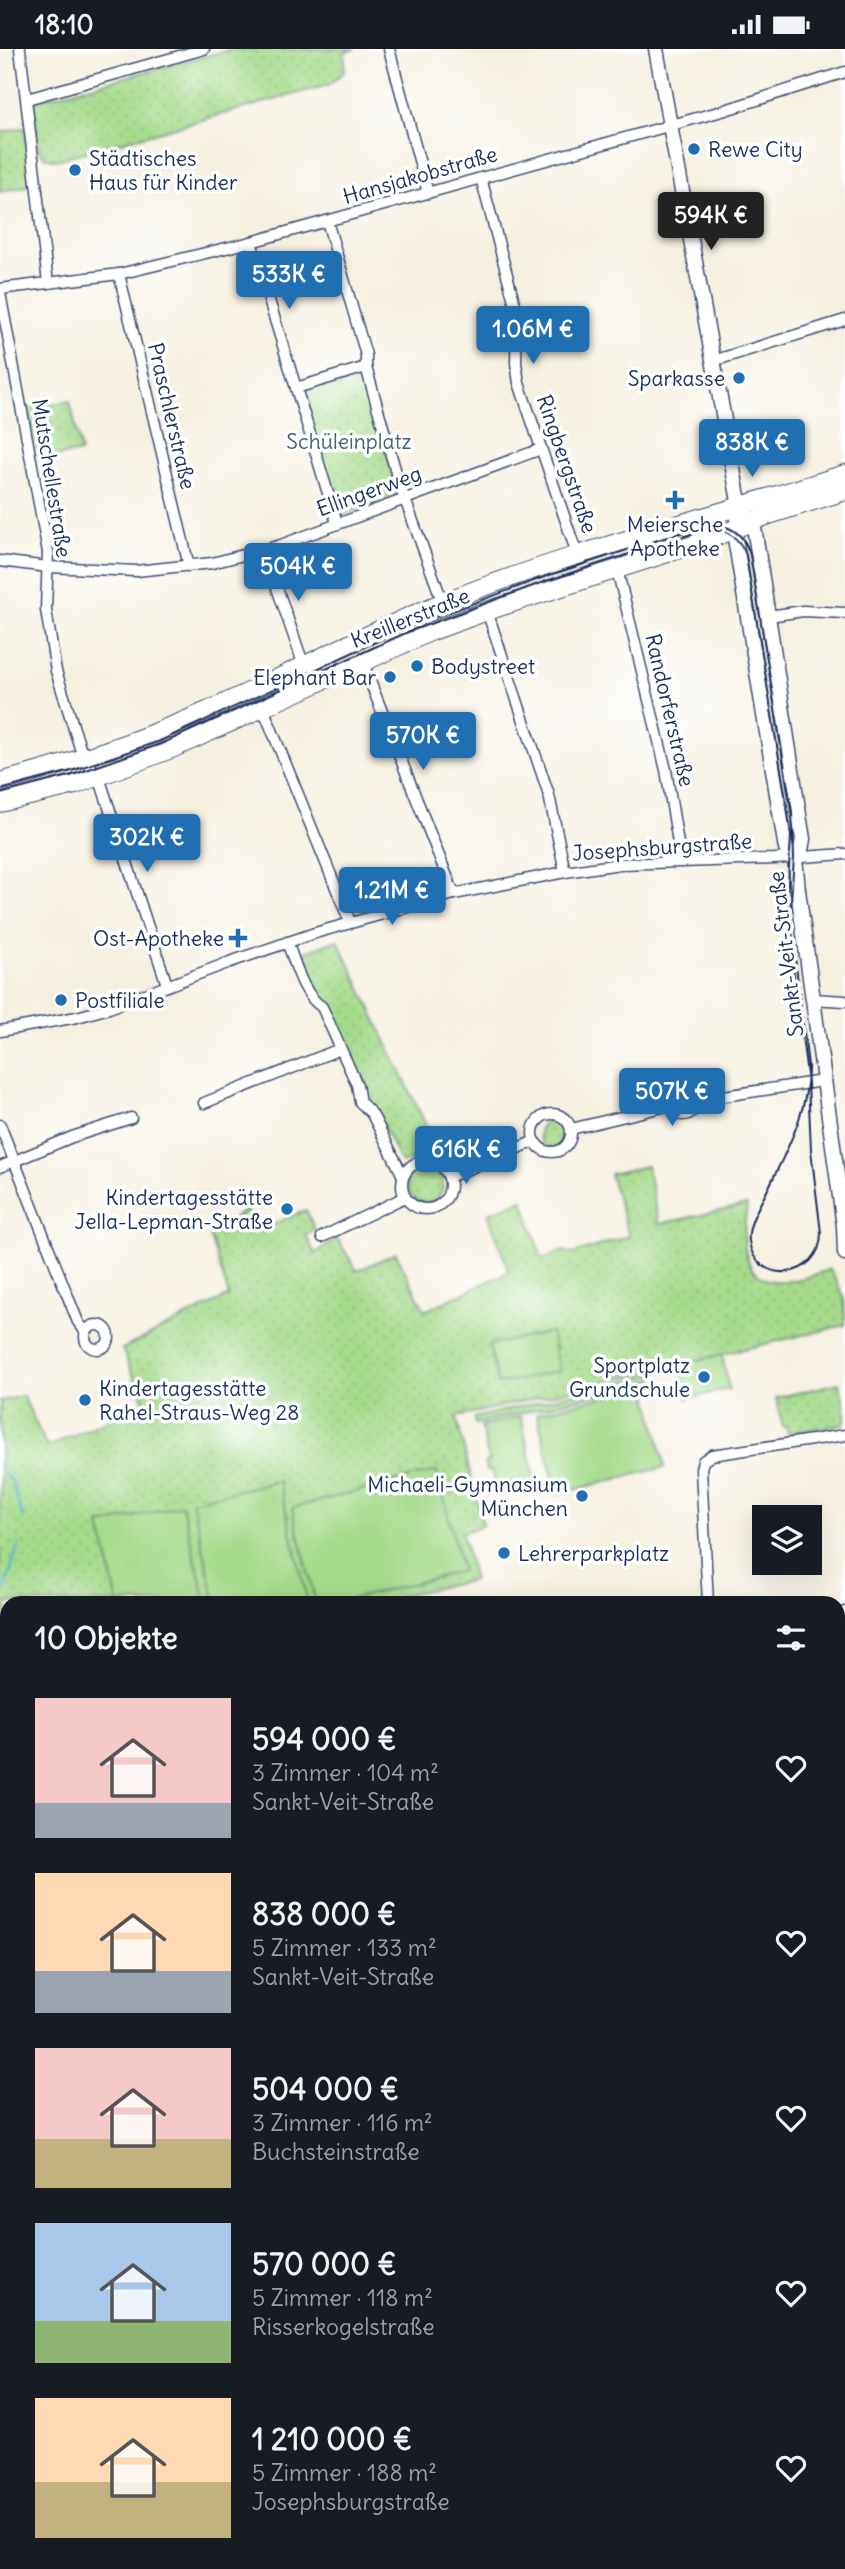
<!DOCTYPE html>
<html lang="de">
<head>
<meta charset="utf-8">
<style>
	body { margin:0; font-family:Delius,sans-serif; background:#242831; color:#f1f3f6; height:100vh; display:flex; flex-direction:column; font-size:26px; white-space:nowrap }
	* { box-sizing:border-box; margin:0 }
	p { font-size:23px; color:#9ea1a6 }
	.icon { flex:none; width:38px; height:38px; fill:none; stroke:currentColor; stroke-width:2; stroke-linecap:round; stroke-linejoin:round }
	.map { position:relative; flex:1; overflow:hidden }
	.panel { position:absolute; left:0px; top:1547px; width:845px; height:973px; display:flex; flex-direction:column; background:#171b24; border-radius:21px 21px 0 0; box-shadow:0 7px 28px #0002 }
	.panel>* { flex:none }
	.controls { position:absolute; left:752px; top:1456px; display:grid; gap:14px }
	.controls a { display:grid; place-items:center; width:70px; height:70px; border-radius:0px; background:#171b24; box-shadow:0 7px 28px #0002; font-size:35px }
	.price { position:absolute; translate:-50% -60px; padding:0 16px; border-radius:7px; background:#1f6fb2; color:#fff; font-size:23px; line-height:46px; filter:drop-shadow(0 2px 4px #0008) }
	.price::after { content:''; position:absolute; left:50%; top:42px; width:21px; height:16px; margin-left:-10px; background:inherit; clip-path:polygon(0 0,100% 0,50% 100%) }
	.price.selected { background:#222; color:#fff }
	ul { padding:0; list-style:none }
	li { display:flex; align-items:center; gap:21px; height:175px; padding:0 35px }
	li span { display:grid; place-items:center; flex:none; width:196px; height:140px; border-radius:0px; color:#555 }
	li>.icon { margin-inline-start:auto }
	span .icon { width:84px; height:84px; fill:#fffc; stroke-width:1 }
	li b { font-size:30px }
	h2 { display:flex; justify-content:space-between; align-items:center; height:84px; padding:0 35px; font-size:30px }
	.status { display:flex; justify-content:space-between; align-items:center; height:49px; padding:0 35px; background:#171b24; direction:ltr }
	.status svg { height:19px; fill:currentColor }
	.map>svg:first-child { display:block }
</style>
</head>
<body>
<div class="status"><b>18:10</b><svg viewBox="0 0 49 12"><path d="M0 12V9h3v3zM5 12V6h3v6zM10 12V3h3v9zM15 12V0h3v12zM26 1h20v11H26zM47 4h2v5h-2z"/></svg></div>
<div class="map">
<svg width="845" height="2520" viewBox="0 0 845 2520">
	<defs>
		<pattern id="grass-dots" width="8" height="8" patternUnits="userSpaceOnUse" patternTransform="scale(1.75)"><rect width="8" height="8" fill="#a4da8a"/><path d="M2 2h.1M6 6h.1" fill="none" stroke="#8dbb7a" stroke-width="1.8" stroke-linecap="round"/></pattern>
		<pattern id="forest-firs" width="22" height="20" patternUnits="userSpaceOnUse" patternTransform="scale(1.75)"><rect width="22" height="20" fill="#83ba76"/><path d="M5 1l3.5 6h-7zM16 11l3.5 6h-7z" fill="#6a9864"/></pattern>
		<pattern id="water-rules" width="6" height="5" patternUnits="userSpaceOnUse" patternTransform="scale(1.75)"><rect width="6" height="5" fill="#4cb2cb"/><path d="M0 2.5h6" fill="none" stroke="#3e91a8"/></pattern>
	</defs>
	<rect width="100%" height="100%" fill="#fff"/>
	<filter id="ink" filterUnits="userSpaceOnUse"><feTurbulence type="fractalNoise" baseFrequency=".0143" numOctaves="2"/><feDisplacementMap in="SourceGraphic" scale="14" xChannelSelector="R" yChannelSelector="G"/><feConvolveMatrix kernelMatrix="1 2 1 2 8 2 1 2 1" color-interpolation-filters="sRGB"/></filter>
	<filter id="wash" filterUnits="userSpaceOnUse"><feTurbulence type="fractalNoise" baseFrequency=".00686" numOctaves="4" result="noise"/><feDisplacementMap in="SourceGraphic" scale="28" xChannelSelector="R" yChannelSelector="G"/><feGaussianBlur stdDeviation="1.57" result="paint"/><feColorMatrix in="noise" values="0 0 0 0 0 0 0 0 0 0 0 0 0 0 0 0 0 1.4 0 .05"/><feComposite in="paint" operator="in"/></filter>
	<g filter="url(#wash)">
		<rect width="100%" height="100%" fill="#f6f0e0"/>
		<g fill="url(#grass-dots)" stroke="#608474" stroke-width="2">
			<polygon points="233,0 355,0 345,3 344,23 328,36 56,111 45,108 39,102 34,55 38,51"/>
			<polygon points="25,78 31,136 0,143 0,84"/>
			<polygon points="363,320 398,445 335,469 299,338"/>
			<polygon points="70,352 81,403 40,411 28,360"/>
			<path d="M338,891l103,217 -3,3c-21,-9 -24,5 -38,2l-26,-57 -9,-8 2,-8 -41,-85 -12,-8 6,-3 -18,-40z"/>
			<circle cx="553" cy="1085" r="14"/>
			<path d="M647,1117l12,58 88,-19c-12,74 15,92 83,64l14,28 1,28 -389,92 27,108 -21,8 12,47 -76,16 1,7h-392v233l-7,1v-436l23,-5 24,51 98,-43 -23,-55 107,-53 -19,-59 36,-28 12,22 48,-21 9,20 -9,5 9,19 22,-16 20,33 39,-18 29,58 84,-39 -21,-59 35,-13 19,59 21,-8 10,3 56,-18 -19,-62z"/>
			<circle cx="425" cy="1135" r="18"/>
			<polygon points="839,1334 845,1358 845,1375 788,1384 786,1378 783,1378 776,1349"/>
			<polygon points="838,2088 845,2091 845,2520 183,2520 180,2513 838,2513"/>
		</g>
		<polygon fill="url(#forest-firs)" stroke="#4f746a" stroke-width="2" points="228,2513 383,2513 375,2517 375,2520 236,2520"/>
		<g fill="#a4da8a" stroke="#608474" stroke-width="2">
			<polygon points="551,1283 559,1322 498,1335 489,1296"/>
			<polygon points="722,1306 729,1340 687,1350 679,1315"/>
			<polygon points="654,1325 655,1331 475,1375 474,1369"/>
			<polygon points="646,1337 665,1418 557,1445 537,1364"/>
			<polygon points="521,1367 537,1442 527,1444 523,1431 496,1438 492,1422 487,1422 485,1414 489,1412 481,1377"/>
			<polygon points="437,1422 462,1522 336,1554 316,1554 292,1459"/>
			<polygon points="279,1432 308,1554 216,1554 192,1452"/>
			<polygon points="182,1456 206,1554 118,1554 100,1476"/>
		</g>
		<polygon fill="url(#water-rules)" stroke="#347094" stroke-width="2" points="845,2260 845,2482 838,2490 838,2266"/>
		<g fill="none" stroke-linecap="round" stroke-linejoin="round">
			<g stroke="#4cb2cb" stroke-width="2.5">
				<polyline points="0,1422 11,1431 23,1469"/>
				<polyline points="0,1553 19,1495"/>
				<polyline points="0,1724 7,1734"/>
				<polyline points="184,2513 188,2520"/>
			</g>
		</g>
	</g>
	<g filter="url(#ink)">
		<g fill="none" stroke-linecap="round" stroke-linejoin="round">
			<defs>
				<g id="minor">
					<polyline points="20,0 48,234"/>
					<polyline points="389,0 428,144"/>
					<polyline points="27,50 204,0"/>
					<polyline points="481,129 517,263 516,314 519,334 578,508"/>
					<polyline points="327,172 366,306 366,318"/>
					<polyline points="251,193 296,339"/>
					<polyline points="119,225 189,517"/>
					<polyline points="0,240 119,225 251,193 722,62 845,23"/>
					<polyline points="0,244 48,503 46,561 56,622 80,699 102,737 167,936"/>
					<polyline points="713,312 845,271"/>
					<polyline points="337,474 296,339 366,318 399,434 443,554"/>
					<polyline points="264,501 304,617"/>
					<polyline points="0,512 48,518 136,522 212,514 278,497 541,400"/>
					<polyline points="617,520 666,721 681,812"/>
					<polyline points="487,562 549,746 565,823"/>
					<polyline points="769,567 803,562 845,564"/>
					<polyline points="362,612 454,845"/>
					<polyline points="263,659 350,873"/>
					<path d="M287,893c9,22 15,52 35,65l35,78 3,17 12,12 31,62"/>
					<polyline points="812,950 845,952"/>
					<polyline points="0,982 77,968 109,959 230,913 315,884 454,845 565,823 620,815 775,810 845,805"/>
					<circle cx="683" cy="1053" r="13"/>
					<polyline points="697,1051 823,1032"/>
					<polyline points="204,1054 340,1000"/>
					<circle cx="552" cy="1084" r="19"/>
					<polyline points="0,1076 78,1273 86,1283"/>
					<polyline points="571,1080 671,1056"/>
					<circle cx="426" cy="1136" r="24"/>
					<polyline points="0,1118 72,1088 131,1069"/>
					<polyline points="449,1128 535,1092"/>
					<polyline points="322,1188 405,1148"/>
					<circle cx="97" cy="1288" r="12"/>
					<polyline points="708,1554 701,1420 703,1412 712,1406 845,1386"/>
					<polyline points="838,1565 845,1563"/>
					<polyline points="0,1796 7,1795"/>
					<polyline points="0,2234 7,2248"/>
					<polyline points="0,2439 7,2436"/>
					<polyline points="128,2513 129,2520"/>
				</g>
				<g id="tertiary">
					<polyline points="656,0 740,458 735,489 786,800 795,809"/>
					<polyline points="747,467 752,473 755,484 800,772 803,790 801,801 795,809 798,841 844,1177 845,1204"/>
				</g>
				<g id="secondary">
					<polyline points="838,1976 845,1975"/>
					<polyline points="838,1998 845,1997"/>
					<polyline points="0,2179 7,2178"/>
					<polyline points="0,2208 7,2206"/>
				</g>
				<g id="primary">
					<path d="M0,733c70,-18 139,-41 205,-70 80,-35 156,-77 236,-109 132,-52 270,-86 404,-129"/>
					<polyline points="0,754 75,736 174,699 432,582 487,562 705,492 766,467 845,442"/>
				</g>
			</defs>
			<use href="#minor" stroke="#3c4c72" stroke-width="13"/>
			<use href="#tertiary" stroke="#3c4c72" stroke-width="17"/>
			<use href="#secondary" stroke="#3c4c72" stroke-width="18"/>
			<use href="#primary" stroke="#3c4c72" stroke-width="20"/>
			<use href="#minor" stroke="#fff" stroke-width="10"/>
			<use href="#tertiary" stroke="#fff" stroke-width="14"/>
			<use href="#secondary" stroke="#fff" stroke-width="16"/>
			<use href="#primary" stroke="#fff" stroke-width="18"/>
			<path stroke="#1b2f5e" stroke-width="2" d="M0,741l71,-19 89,-30 246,-113 141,-52 151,-49c25,-6 45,2 52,28l42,257 2,45 -4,58 18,151c1,45 -22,85 -41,125 -7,14 -20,33 -18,50 6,46 72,39 72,-8l-10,-83 -3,-68 -22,-167 5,-79 -3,-23 -42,-258c-7,-19 -22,-28 -43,-25l-154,50 -141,52 -247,112 -89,31 -72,19"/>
		</g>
	</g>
	<g fill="#1f6fb2" stroke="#fff" stroke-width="2.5">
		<circle cx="694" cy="100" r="7"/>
		<circle cx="75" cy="121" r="7"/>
		<circle cx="739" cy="329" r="7"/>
		<path d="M671.5 440.5h7v7h7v7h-7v7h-7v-7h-7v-7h7z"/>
		<circle cx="417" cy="617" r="7"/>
		<circle cx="390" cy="628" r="7"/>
		<path d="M234.5 878.5h7v7h7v7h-7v7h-7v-7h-7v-7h7z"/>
		<circle cx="61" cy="951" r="7"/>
		<circle cx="287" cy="1160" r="7"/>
		<circle cx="704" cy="1328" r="7"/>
		<circle cx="85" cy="1351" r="7"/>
		<circle cx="582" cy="1447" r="7"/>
		<circle cx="504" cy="1504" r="7"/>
	</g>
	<g text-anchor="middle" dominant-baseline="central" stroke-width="7" stroke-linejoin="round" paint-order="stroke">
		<g font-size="21" fill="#1b2f5e" stroke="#fff" text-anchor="start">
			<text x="708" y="100">Rewe City</text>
			<text x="89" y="109">Städtisches<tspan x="89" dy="24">Haus für Kinder</tspan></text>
			<text x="725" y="329" text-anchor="end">Sparkasse</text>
			<text x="675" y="475" text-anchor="middle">Meiersche<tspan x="675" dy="24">Apotheke</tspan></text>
			<text x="431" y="617">Bodystreet</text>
			<text x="376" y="628" text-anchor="end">Elephant Bar</text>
			<text x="224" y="889" text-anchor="end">Ost-Apotheke</text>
			<text x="75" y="951">Postfiliale</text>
			<text x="273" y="1148" text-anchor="end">Kindertagesstätte<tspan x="273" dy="24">Jella-Lepman-Straße</tspan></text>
			<text x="690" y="1316" text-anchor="end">Sportplatz<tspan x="690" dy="24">Grundschule</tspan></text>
			<text x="99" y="1339">Kindertagesstätte<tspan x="99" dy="24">Rahel-Straus-Weg 28</tspan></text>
			<text x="568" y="1435" text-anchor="end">Michaeli-Gymnasium<tspan x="568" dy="24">München</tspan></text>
			<text x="518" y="1504">Lehrerparkplatz</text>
		</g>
		<g font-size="21" fill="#1b2f5e" stroke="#fff">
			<text transform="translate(420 126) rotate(-16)">Hansjakobstraße</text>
			<text transform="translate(172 367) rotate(77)">Praschlerstraße</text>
			<text transform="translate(567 415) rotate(71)">Ringbergstraße</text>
			<text transform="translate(52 429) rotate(81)">Mutschellestraße</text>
			<text transform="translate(369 442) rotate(-20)">Ellingerweg</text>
			<text transform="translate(410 569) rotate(-22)">Kreillerstraße</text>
			<text transform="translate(670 661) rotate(77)">Randorferstraße</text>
			<text transform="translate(662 798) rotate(-4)">Josephsburgstraße</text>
			<text transform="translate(786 905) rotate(-97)">Sankt-Veit-Straße</text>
		</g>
		<g font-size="21" fill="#44626b" stroke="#fff">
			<text x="349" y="392">Schüleinplatz</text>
		</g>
	</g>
</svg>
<div class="controls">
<a><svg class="icon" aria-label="layers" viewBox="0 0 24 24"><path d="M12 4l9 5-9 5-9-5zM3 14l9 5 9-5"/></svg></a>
</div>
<b class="price selected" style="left:711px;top:203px">594K €</b>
<b class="price" style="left:289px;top:262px">533K €</b>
<b class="price" style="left:533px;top:317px">1.06M €</b>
<b class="price" style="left:752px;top:430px">838K €</b>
<b class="price" style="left:298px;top:554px">504K €</b>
<b class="price" style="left:423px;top:723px">570K €</b>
<b class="price" style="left:147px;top:825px">302K €</b>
<b class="price" style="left:392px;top:878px">1.21M €</b>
<b class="price" style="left:672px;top:1079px">507K €</b>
<b class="price" style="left:466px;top:1137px">616K €</b>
<section class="panel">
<h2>10 Objekte<svg class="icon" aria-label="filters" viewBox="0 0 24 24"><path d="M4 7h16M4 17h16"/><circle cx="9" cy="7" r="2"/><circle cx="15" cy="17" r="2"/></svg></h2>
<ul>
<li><span style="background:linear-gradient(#f6c9c9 75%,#9aa5b1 0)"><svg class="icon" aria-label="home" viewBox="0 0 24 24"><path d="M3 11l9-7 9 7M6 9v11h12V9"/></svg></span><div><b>594 000 €</b><p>3 Zimmer · 104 m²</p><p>Sankt-Veit-Straße</p></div><svg class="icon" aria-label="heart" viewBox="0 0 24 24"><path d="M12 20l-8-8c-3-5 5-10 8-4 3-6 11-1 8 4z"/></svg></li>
<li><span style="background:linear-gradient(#ffd9b3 70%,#9aa5b1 0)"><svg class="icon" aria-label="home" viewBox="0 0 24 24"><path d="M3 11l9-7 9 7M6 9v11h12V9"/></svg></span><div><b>838 000 €</b><p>5 Zimmer · 133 m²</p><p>Sankt-Veit-Straße</p></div><svg class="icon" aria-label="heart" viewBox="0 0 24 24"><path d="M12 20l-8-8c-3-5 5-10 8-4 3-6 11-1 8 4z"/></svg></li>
<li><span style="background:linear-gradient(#f6c9c9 65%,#c2b280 0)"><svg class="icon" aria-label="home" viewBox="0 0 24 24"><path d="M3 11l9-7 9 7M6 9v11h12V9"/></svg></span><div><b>504 000 €</b><p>3 Zimmer · 116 m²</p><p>Buchsteinstraße</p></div><svg class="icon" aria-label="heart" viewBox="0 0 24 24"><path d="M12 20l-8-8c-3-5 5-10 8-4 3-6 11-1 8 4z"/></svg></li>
<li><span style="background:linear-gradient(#a9c7e8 70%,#8fb573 0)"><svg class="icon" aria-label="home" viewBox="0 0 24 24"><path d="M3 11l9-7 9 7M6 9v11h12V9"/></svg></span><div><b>570 000 €</b><p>5 Zimmer · 118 m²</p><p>Risserkogelstraße</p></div><svg class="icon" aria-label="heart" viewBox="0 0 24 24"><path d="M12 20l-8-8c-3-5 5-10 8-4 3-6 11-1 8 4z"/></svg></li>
<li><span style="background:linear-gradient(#ffd9b3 60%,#c2b280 0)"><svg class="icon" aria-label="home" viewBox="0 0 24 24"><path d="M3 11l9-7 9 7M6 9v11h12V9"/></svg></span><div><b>1 210 000 €</b><p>5 Zimmer · 188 m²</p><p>Josephsburgstraße</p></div><svg class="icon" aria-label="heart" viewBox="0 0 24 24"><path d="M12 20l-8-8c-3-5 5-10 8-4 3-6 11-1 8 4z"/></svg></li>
</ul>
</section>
</div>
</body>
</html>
